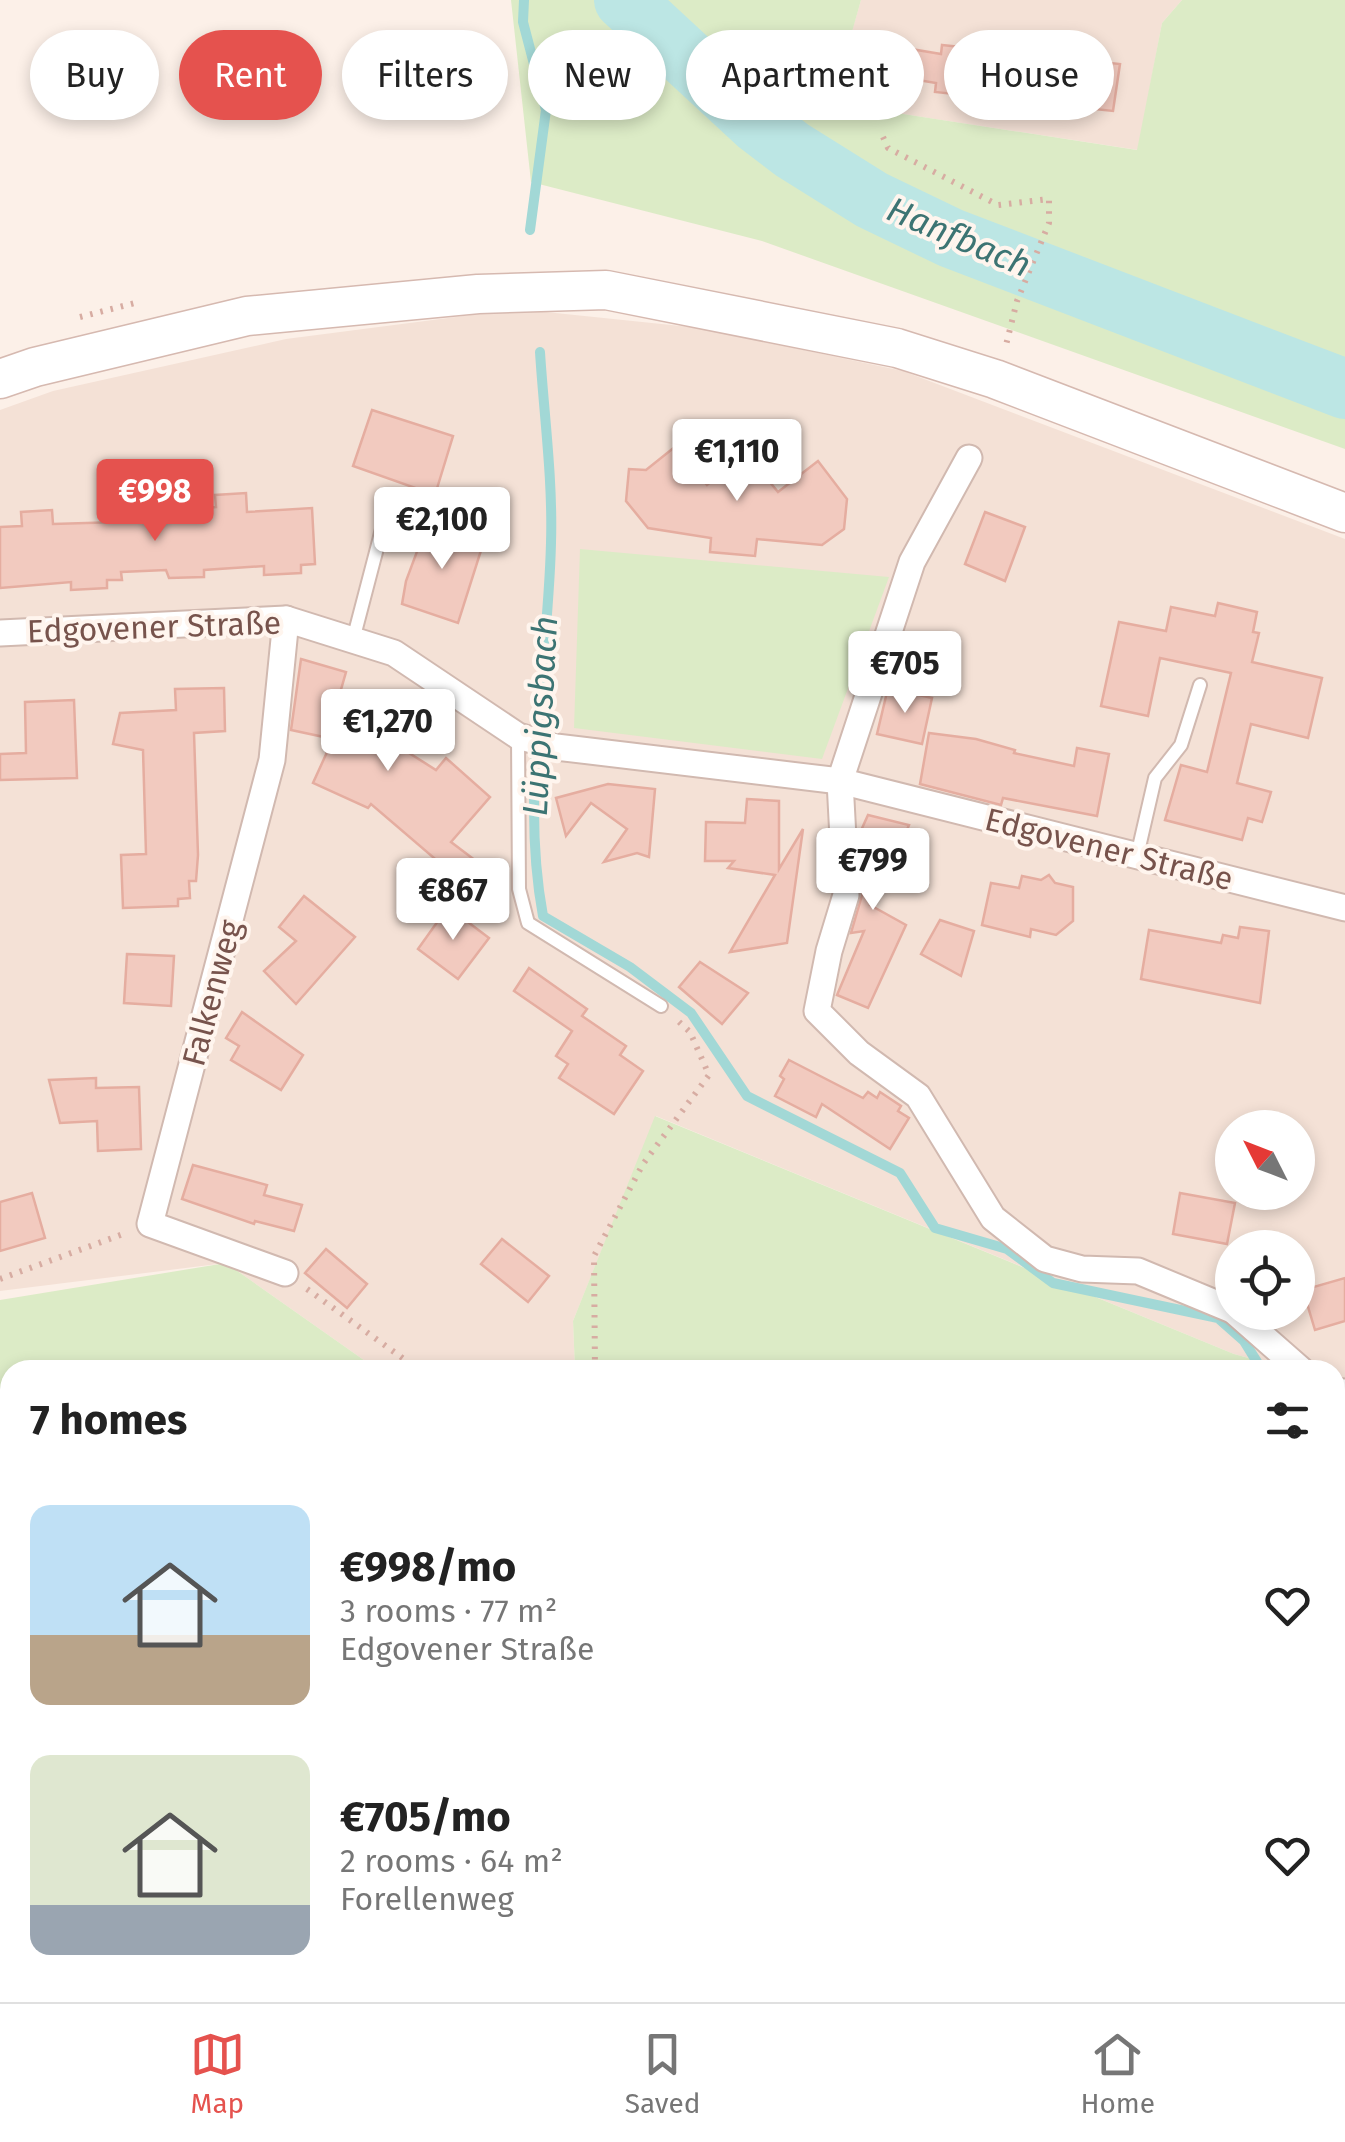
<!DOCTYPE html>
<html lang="en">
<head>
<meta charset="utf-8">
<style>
	body { margin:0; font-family:"Fira Sans",sans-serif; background:#f2f2f2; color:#222; height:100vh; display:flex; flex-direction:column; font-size:38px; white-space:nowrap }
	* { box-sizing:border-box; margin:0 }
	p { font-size:32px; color:#767676 }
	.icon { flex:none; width:55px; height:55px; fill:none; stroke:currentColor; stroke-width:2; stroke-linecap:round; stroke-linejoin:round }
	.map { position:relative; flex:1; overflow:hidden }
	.details { position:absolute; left:0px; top:1360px; width:1345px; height:642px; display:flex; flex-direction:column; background:#fff; border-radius:30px 30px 0 0; box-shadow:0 5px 15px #0003 }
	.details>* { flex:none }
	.hud { position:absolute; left:30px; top:30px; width:1285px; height:90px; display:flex; gap:20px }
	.needle { width:65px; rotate:312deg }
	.fabs { position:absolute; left:1215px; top:1110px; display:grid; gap:20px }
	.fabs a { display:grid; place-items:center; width:100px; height:100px; border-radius:50%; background:#fff; box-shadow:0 5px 15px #0003; font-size:50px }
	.price { position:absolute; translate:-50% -85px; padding:0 22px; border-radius:10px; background:#fff; color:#222; font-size:32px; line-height:65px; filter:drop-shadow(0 2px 5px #0008) }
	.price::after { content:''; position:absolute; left:50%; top:60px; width:30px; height:22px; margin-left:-15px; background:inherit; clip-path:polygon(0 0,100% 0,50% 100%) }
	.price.active { background:#e5524e; color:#fff }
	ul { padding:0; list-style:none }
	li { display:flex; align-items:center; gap:30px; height:250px; padding:0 30px }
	li span { display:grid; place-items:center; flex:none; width:280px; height:200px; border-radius:20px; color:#555 }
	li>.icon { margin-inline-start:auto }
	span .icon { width:120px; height:120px; fill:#fffc; stroke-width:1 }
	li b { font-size:42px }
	h2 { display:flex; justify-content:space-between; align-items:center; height:120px; padding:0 30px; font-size:42px }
	.tag { padding:0 35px; border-radius:45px; background:#fff; box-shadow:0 5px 15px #0003; font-size:35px; line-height:90px }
	.tag.active { background:#e5524e; color:#fff }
	.tabs { display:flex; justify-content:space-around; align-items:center; height:140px; border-top:2px solid #e0e0e0; background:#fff; font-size:28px; color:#767676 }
	.tabs a { display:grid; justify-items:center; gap:5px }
	.tabs .active { color:#e5524e }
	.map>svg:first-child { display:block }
</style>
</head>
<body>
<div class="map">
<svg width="1345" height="2002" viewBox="0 0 1345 2002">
	<rect width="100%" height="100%" fill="#fcf0e8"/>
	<g fill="#f4e1d6" fill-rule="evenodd">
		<polygon points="861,0 1182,0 1162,23 1138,150 831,103"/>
		<path d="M517,309l183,19 203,43 442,168v845l-10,-3v-11h-43l-58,-16 -578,-238 -83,205 2,49h-197l-152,-107 -226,28v-881l53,-19 233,-52zM1232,1128h66v64h-66zM1232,1248h66v64h-66z"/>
	</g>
	<g fill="#dcebc6">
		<polygon points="511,0 861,0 832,103 1137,150 1162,23 1182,0 1345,0 1345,449 762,241 531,182"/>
		<polygon points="580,549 889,577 822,759 574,728"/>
		<polygon points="655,1116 1234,1354 1292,1370 575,1370 573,1321"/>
		<polygon points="226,1263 378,1370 10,1370 10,1992 1335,1992 1335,1381 1345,1384 1345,2002 0,2002 0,1300"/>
	</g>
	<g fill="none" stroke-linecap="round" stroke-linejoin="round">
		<g stroke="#a2d8d6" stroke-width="10">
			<polyline points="524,0 523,22 546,110 530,230"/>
			<path d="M540,352c4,63 13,128 11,191 -3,125 -31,249 -8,373l87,51 61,46 56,83 153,77 35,55 72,21 46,34 165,35 26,23 18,29"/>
			<polyline points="1240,1992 1241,2002"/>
		</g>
		<polyline stroke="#bce6e4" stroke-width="60" points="624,0 758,124 792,150 872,200 951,238 1345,389"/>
	</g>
	<g fill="#f2cabf" stroke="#e5ada0" stroke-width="2.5">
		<polygon points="942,45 1120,64 1113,111 935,92 936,83 906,78 911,49 941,54"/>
		<polygon points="372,410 453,436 435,495 353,466"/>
		<polygon points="676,446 707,485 746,453 778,492 818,461 847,499 844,529 822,545 757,539 755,556 710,552 711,538 648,528 626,501 629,469 646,470"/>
		<polygon points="246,493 247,512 312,508 315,564 301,565 301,573 264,575 264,566 204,570 204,577 169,578 166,570 121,572 122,580 107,580 107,588 71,590 71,582 0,588 0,527 22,526 21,512 52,510 53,524 120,522 119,499 149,498 149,511 216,507 215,495"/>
		<polygon points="985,512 1025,527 1005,581 965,564"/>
		<polygon points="428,522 484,541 458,623 402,604 406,581"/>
		<polygon points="1218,603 1257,612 1253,632 1259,633 1252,662 1322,678 1308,738 1251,724 1237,783 1271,792 1262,822 1248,818 1242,840 1165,820 1181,765 1207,772 1231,673 1160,658 1148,716 1101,706 1119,622 1166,631 1171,607 1215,616"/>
		<polygon points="301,659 346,672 336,707 436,770 446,758 490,797 451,842 484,867 469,888 371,804 368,808 313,783 333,739 291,730"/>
		<polygon points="224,688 225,731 194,733 198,855 196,881 189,881 190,898 178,899 178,906 123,908 121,855 146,854 143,750 113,744 120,713 176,710 175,689"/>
		<polygon points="888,688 932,698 922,744 877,734"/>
		<polygon points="74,700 77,778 0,780 0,754 26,753 25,702"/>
		<polygon points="929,733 976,739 1015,750 1014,753 1074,766 1077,748 1109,754 1097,816 1003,798 1001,805 920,784"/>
		<polygon points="608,784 655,789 649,857 637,853 604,862 627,829 591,803 566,836 556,798"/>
		<polygon points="747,799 779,801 779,869 803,829 787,943 730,952 775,875 728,868 734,861 705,861 706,822 745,823"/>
		<polygon points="868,815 909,825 895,858 889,856 870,905 906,925 868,1008 837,995 864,931 851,933 862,895 859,835"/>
		<polygon points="1049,875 1055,883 1073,887 1073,921 1056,935 1031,929 1030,937 982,925 991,883 1019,888 1022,876 1041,880"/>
		<polygon points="304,896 355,937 296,1004 264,971 296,941 279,927"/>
		<polygon points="448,907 489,938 458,979 418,949"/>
		<polygon points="940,920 974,931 961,976 921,954"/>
		<polygon points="1240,927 1269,931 1260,1003 1141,979 1149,930 1221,943 1223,935 1238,938"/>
		<polygon points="127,954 174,956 171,1006 124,1003"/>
		<polygon points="700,962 748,993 722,1024 679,987"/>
		<polygon points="529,968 587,1009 582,1016 626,1046 620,1055 643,1071 614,1114 559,1078 568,1064 556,1056 572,1031 514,991"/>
		<polygon points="242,1012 303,1055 281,1090 231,1060 239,1046 226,1038"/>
		<polygon points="789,1060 863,1098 868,1092 877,1098 880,1092 901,1106 898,1111 909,1118 890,1149 822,1104 816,1117 775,1096 784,1079 780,1076"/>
		<polygon points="96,1078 96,1088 139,1087 141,1149 98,1151 97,1121 60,1123 49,1080"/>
		<polygon points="193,1165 267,1185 264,1195 302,1205 294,1231 255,1221 254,1224 182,1199"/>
		<polygon points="32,1193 45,1238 0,1251 0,1202"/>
		<polygon points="1180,1193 1235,1203 1227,1244 1173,1234"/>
		<polygon points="502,1239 549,1276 528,1302 481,1264"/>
		<polygon points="326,1249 367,1284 347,1308 305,1273"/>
		<polygon points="1345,1278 1345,1321 1315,1330 1303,1290"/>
	</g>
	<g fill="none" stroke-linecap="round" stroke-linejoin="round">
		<defs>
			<g id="service">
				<polyline points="353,640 387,510"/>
				<polyline points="518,736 519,889 528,923 661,1006"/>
				<polyline points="1137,856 1155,778 1181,745 1200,685"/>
			</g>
			<g id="minor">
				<polyline points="969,458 912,562 840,781 846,895 829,951 817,1011 859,1053 918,1096 993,1218 1045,1259 1082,1269 1138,1271 1232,1310"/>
				<polyline points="0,633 286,619 394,653 518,736 556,747 840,781 1345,908"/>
				<polyline points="285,1273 150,1224 272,760 286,619"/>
				<polyline points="1235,1312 1301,1370"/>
				<polyline points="1335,1391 1345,1392"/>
			</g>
			<polyline id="secondary" points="0,379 35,367 247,316 478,294 606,290 897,348 995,379 1345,513"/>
		</defs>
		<use href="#service" stroke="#d1b9b0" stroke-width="16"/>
		<use href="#minor" stroke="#d1b9b0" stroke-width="29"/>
		<use href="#secondary" stroke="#d6b9b0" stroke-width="41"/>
		<g stroke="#d7aca2" stroke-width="6" stroke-dasharray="2.5 8" stroke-linecap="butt">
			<polyline points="883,137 888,148 998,205 1049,199 1049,223 1017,301 1005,349"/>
			<polyline points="80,317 135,303"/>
			<polyline points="0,1279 126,1233"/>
			<polyline points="307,1289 419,1370"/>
			<polyline points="595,1370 594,1256 643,1164 709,1075 690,1032 677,1020"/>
			<polyline points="1335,1958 1345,1963"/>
			<polyline points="625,1992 626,2002"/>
			<polyline points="1270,1992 1270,2002"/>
		</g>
		<use href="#service" stroke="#fff" stroke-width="12"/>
		<use href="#minor" stroke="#fff" stroke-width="25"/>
		<use href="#secondary" stroke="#fff" stroke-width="38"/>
	</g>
	<g text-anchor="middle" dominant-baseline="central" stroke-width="8" stroke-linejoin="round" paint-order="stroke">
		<g font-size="32" fill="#77534c" stroke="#fff5ee">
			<text transform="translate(154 627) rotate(-2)">Edgovener Straße</text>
			<text transform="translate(1109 849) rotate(14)">Edgovener Straße</text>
			<text transform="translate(212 993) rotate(-75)">Falkenweg</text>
		</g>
		<g font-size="35" font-style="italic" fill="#3c7473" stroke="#fff5ee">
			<text transform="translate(959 237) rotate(23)">Hanfbach</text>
			<text transform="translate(540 716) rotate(-87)">Lüppigsbach</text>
		</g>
	</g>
</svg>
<div class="fabs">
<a><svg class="needle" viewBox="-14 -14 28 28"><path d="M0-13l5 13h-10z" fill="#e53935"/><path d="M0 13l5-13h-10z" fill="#767676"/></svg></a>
<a><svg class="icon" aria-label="locate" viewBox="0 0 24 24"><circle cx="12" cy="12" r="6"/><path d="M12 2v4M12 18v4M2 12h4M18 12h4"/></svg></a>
</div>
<b class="price" style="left:737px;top:504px">€1,110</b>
<b class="price active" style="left:155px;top:544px">€998</b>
<b class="price" style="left:442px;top:572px">€2,100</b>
<b class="price" style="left:905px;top:716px">€705</b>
<b class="price" style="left:388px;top:774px">€1,270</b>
<b class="price" style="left:873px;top:913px">€799</b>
<b class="price" style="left:453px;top:943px">€867</b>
<div class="hud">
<a class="tag">Buy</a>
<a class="tag active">Rent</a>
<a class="tag">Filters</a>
<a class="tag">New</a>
<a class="tag">Apartment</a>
<a class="tag">House</a>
</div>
<section class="details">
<h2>7 homes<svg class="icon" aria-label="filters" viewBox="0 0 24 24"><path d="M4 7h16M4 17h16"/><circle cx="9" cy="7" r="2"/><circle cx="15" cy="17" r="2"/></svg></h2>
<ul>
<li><span style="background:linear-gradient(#bfe0f5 65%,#b9a48a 0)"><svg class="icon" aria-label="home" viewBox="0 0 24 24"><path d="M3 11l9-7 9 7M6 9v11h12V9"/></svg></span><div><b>€998/mo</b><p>3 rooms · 77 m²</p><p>Edgovener Straße</p></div><svg class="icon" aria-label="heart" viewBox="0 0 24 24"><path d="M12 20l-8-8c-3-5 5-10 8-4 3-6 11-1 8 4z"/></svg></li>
<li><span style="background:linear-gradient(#dfe7d0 75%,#9aa5b1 0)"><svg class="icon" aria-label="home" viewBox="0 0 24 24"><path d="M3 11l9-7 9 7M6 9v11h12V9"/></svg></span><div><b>€705/mo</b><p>2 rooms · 64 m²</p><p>Forellenweg</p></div><svg class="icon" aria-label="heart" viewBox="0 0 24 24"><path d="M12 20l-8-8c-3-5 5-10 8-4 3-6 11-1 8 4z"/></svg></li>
</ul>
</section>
</div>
<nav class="tabs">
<a class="active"><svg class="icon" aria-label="map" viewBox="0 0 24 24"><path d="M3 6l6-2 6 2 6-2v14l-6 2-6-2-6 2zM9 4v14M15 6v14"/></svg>Map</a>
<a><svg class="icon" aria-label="saved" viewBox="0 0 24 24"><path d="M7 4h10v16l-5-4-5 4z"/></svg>Saved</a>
<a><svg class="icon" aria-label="home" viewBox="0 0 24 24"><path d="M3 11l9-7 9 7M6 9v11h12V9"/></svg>Home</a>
</nav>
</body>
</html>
